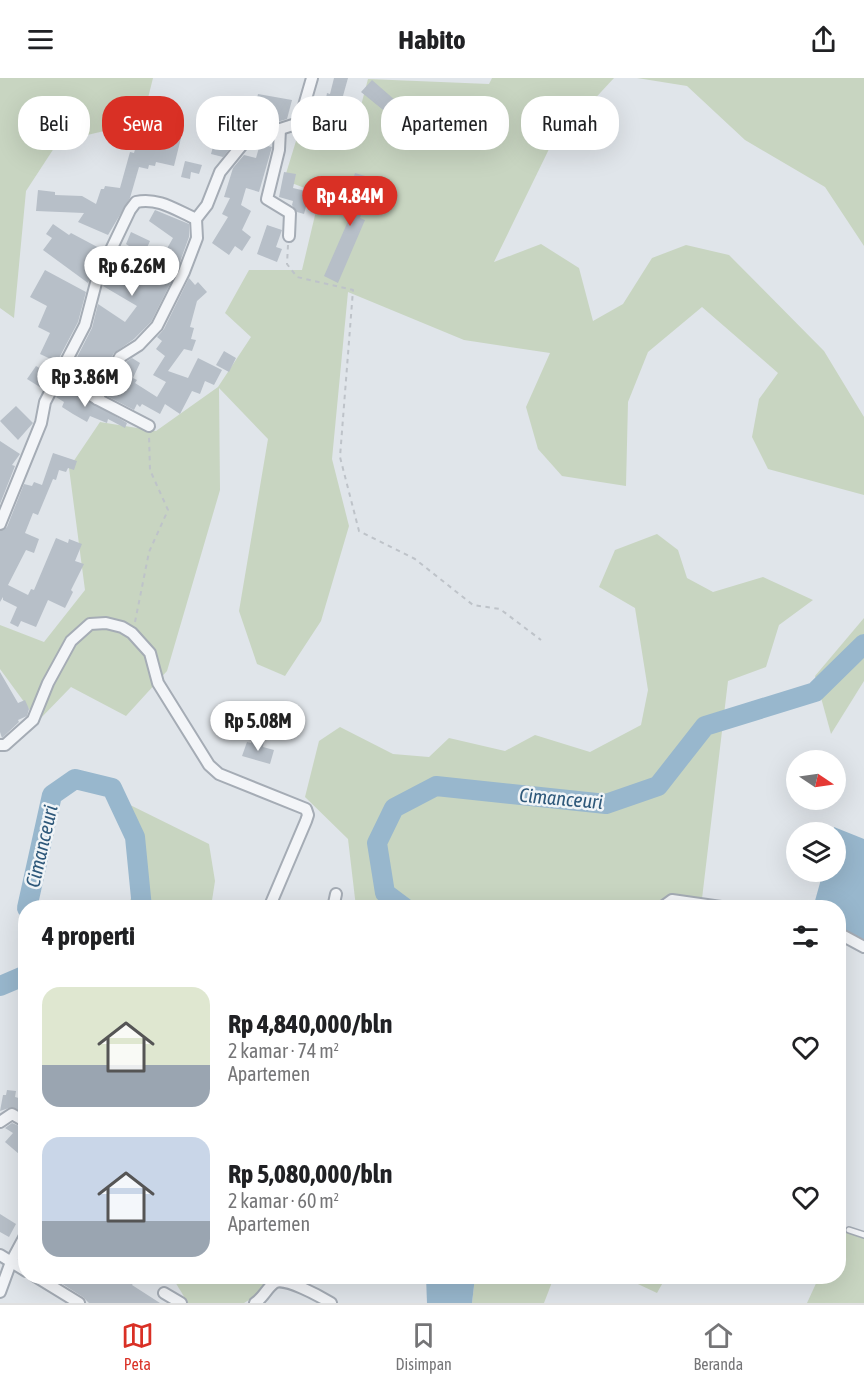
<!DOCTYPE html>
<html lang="id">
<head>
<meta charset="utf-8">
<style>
	body { margin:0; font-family:"Asap Condensed",sans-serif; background:#f6f6f6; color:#202124; height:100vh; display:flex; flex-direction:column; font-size:22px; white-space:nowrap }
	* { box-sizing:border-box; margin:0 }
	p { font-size:20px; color:#757577 }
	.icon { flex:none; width:33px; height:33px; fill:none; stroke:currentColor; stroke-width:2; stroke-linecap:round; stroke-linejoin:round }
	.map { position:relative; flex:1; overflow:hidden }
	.side { position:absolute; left:18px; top:822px; width:828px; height:384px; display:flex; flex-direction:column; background:#fff; border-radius:24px; box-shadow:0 6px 24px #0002 }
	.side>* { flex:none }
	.hud { position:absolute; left:18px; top:18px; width:828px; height:54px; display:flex; gap:12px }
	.needle { width:39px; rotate:103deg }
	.controls { position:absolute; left:786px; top:672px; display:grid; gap:12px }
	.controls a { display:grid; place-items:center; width:60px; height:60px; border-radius:50%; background:#fff; box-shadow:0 6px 24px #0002; font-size:30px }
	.price { position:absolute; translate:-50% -51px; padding:0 14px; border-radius:21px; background:#fff; color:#222; font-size:20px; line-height:39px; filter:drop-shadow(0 2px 3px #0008) }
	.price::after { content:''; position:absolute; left:50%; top:36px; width:18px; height:14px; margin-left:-9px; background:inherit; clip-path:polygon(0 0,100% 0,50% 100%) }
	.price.on { background:#d93025; color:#fff }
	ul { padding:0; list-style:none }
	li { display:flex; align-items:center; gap:18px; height:150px; padding:0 24px }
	li span { display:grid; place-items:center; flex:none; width:168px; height:120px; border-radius:18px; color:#555 }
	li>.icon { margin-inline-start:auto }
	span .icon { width:72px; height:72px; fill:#fffc; stroke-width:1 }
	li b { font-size:26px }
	h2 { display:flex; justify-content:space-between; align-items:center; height:72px; padding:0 24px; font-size:26px }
	.chip { padding:0 21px; border-radius:24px; background:#fff; box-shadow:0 6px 24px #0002; font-size:21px; line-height:54px }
	.chip.on { background:#d93025; color:#fff }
	header { display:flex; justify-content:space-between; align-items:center; height:78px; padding:0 24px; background:#fff; font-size:27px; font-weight:700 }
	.tabs { display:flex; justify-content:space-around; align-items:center; height:84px; border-top:2px solid #e0e0e0; background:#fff; font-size:16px; color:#757577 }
	.tabs a { display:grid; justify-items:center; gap:3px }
	.tabs .on { color:#d93025 }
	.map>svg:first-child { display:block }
</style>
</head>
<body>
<header><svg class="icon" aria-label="menu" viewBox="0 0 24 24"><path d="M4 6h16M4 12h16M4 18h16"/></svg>Habito<svg class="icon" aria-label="share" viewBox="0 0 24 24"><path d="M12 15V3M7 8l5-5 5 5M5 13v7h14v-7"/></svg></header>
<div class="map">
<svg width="864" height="1225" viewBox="0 0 864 1225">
	<rect width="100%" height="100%" fill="#e0e5ea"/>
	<g fill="#c8d5c1">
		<polygon points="0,0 153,0 142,44 58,64 26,113 14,240 0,230"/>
		<polygon points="492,0 614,0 550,69 494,184 541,166 579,190 593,243 623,226 652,180 686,167 729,177 824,273 864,339 864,417 768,391 752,359 759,321 778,295 702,229 648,274 628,324 626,408 562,398 538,371 526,329 550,275 464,262 348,214 332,381 349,448 321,543 285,598 257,586 239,533 268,361 219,310 220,412 167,593 126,638 71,609 38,643 0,591 0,547 44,564 85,512 69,390 100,344 156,353 218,309 251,259 225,235 249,192 302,192 320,116 284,102 300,50 353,58 368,1 489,6"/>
		<polygon points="637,0 864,0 864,168 825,109 745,62 687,8"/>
		<polygon points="657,456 678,472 687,500 713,514 763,499 813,522 779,547 766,589 728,603 701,829 356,829 348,761 305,719 319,663 340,649 393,676 429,679 449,660 505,673 535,657 590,674 641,647 648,612 635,530 599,509 615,472"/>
		<polygon points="864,540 864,603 831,656 815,598"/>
		<polygon points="120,722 209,766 215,803 211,829 128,829 134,811"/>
		<polygon points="841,1152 862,1160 864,1154 864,1225 807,1225 819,1199 838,1198 838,1157"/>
		<polygon points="172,1199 271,1199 268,1210 244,1225 188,1225"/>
		<polygon points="475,1199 476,1198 554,1199 544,1225 472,1225"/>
		<polygon points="623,1199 666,1199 657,1215"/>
	</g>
	<g fill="#98b7cd">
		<polygon points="834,749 864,761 864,868 839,856 838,830 813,830 823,794 836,794"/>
		<polygon points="426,1199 475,1199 472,1225 427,1225"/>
	</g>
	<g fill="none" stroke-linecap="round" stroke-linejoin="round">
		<g stroke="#98b7cd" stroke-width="20">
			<polyline points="27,830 52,717 75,701 112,710 135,759 142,830"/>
			<polyline points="405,830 385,815 377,765 394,730 436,708 606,726 658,708 705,648 815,614 864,566"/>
			<polyline points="0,908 26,897"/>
		</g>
	</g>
	<g fill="#b7bfc8">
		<polygon points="334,0 348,0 336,43 348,30 342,52 321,46 327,15 330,16"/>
		<polygon points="372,2 396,23 398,21 404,27 393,40 361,14"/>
		<polygon points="258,16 292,22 287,41 277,44 253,37"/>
		<polygon points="226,34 252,41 249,52 240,50 237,62 223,79 211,76 214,65 222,67 227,47 223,45"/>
		<polygon points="141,49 181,60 174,88 156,84 155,88 149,87 148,91 139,89 130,120 108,157 78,144 84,135 36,133 38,112 55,114 55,117 82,118 96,126 101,111 104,111 105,108 120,110 130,74 134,75"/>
		<polygon points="260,66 272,69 259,114 246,110 241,127 251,133 242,152 251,159 242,173 235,168 229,177 212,165 228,139 222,136 230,120 224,119 233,90 244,77 256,80"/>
		<polygon points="185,83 202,87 199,96 191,94 190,101 181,99"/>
		<polygon points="284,94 296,96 293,110 310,114 304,136 297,134 292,127 293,123 279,119"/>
		<polygon points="355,95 372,100 360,140 365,142 338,205 324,198 352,134 344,132"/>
		<polygon points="155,132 189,146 189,159 177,192 151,244 134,261 114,275 94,310 90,308 93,302 71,291 92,250 98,226 125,244 137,228 103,208 116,179 122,182 129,168 126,166 131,154 150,163 139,187 159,196 170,177 165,174 173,160 149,143"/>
		<polygon points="53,146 69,157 71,155 103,172 88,205 43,172 52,160 46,156"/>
		<polygon points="267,147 282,152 276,169 282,171 277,184 257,176"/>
		<polygon points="45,192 86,214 78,244 57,284 40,276 50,255 38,249 47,228 30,219"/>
		<polygon points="189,200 195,207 198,204 207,214 197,223 190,249 194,250 191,261 196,262 192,273 184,271 168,293 188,300 198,280 222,292 214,307 205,303 200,316 192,313 180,336 165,326 160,336 142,326 140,329 137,326 134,332 107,318 126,284 132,280 140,285 133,300 137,302 135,305 157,319 166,304 153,297 165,278 156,271 162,263 157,259 164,251"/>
		<polygon points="224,273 236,280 229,294 216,287"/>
		<polygon points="36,288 51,297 43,311 27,301"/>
		<polygon points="62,307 127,345 125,350 108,341 107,345 90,338 87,344 73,336 62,329 64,324 56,319"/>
		<polygon points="16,328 33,345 18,362 0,343"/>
		<polygon points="0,363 20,376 12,387 15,388 0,426"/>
		<polygon points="53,375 77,383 74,392 68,390 66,394 59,392 56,402 53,401 38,437 33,435 25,455 39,461 34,475 26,472 8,507 28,517 31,511 34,512 56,460 68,465 69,461 82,466 75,483 84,486 71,512 73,514 65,530 48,522 36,549 21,543 18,549 10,545 17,529 3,522 3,519 0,524 0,453 7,449 24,406 32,408 34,404 42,407"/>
		<polygon points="0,594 18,625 25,622 29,631 27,638 18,642 19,644 2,660 0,654"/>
		<polygon points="253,660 264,663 263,669 274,672 270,686 242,678 247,664 251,665"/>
		<polygon points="7,1012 16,1013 15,1019 26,1022 26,1035 12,1029 0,1033 3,1017 6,1017"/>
		<polygon points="12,1045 26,1051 26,1068 19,1076 5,1064 13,1055 5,1050"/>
		<polygon points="0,1136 16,1146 9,1159 0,1154"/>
		<polygon points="50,1198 138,1198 132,1207 160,1225 89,1225 83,1219"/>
	</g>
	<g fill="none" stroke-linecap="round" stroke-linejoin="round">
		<defs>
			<polyline id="service" points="849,1152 864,1157"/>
			<g id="minor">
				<polyline points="280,51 279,72 267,121 290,135 289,158"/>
				<polyline points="58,296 97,321 149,348"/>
				<polyline points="97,321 120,279 139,267 157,248 184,194 197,160 196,141"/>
				<path d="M0,446l41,-101 4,-21 40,-77 12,-46 33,-69 6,-8c22,-5 40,8 60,17l11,-14 13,-33 26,-32 53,-17 13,-45"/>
				<polyline points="0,667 5,667 33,642 48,605 71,563 90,546 106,545 122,549 132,555 150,575 158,605 209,687 219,696 306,731 308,737 306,743 269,830"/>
				<polyline points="333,830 336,816"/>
				<polyline points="661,830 672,822 728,830"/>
				<polyline points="838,855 864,869"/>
				<polyline points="0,1044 12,1036 26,1044"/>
				<polyline points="0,1177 26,1193"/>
				<polyline points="35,1198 79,1225"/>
				<polyline points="0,1214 11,1184 26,1156"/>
				<polyline points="164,1215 181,1225"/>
				<path d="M255,1225c8,-5 12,-15 19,-20 10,-7 47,14 57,20"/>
			</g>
		</defs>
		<use href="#service" stroke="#a5acb5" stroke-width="8"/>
		<use href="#minor" stroke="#a5acb5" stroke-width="14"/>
		<g stroke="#bec3c9" stroke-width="2" stroke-dasharray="4.5 4.5" stroke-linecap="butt">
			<polyline points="288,167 287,186 297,199 353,212 340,379 359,453 415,481 473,527 500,531 541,562"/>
			<polyline points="135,544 149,474 168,432 150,392 149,357"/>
		</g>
		<use href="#service" stroke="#f3f5f8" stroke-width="5"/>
		<use href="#minor" stroke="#f3f5f8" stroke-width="10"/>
	</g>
	<g text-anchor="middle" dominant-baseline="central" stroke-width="5" stroke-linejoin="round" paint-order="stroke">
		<g font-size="20" font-style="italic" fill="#2e587a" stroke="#f0f4f7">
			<text transform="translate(561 720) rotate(5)">Cimanceuri</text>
			<text transform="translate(41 768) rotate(-77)">Cimanceuri</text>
		</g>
	</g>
</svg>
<div class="controls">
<a><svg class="needle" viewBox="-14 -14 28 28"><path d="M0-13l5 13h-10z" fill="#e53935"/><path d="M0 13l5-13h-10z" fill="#757577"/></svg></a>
<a><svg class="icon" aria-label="layers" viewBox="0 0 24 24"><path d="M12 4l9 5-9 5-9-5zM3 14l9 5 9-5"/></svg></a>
</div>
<b class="price on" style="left:350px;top:149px">Rp 4.84M</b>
<b class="price" style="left:132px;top:219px">Rp 6.26M</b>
<b class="price" style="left:85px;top:330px">Rp 3.86M</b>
<b class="price" style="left:258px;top:674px">Rp 5.08M</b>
<div class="hud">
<a class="chip">Beli</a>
<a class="chip on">Sewa</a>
<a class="chip">Filter</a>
<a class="chip">Baru</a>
<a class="chip">Apartemen</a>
<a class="chip">Rumah</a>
</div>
<section class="side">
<h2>4 properti<svg class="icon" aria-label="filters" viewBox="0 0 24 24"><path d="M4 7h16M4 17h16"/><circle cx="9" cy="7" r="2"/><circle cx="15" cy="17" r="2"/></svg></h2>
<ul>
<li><span style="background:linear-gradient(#dfe7d0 65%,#9aa5b1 0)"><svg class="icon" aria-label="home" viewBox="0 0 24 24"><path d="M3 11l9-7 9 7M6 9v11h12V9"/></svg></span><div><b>Rp 4,840,000/bln</b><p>2 kamar · 74 m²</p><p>Apartemen</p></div><svg class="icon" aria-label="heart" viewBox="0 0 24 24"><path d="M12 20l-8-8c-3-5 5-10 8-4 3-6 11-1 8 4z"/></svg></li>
<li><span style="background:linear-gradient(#c9d6e8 70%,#9aa5b1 0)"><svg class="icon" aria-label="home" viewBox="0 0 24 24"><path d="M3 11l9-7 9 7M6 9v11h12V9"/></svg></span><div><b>Rp 5,080,000/bln</b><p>2 kamar · 60 m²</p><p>Apartemen</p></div><svg class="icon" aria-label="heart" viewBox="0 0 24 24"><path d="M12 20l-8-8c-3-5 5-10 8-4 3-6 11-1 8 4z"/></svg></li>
</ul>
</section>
</div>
<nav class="tabs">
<a class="on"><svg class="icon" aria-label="map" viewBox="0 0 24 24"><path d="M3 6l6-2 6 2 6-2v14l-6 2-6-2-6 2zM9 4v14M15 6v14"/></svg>Peta</a>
<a><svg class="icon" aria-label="saved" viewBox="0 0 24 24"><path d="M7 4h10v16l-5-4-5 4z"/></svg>Disimpan</a>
<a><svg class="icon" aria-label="home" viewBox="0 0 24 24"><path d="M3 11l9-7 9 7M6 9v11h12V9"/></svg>Beranda</a>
</nav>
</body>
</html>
